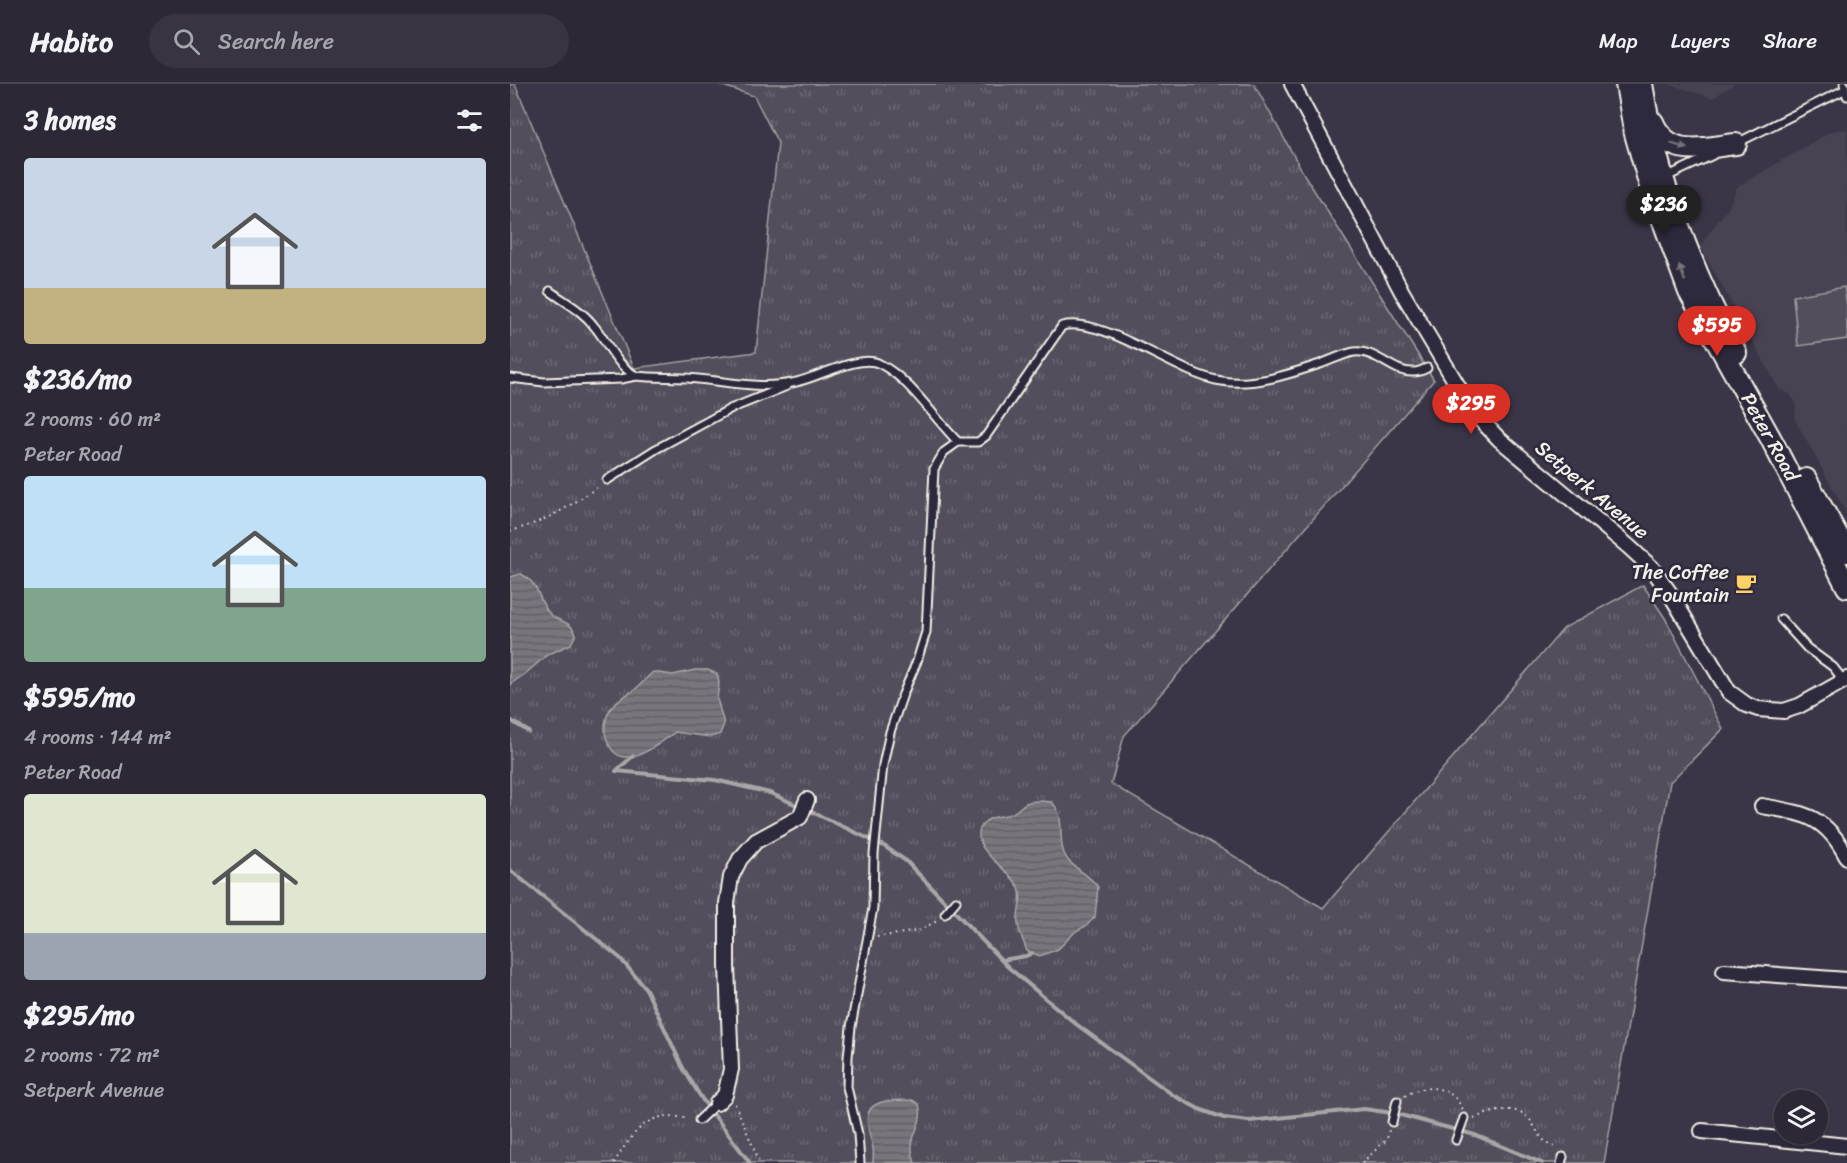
<!DOCTYPE html>
<html lang="en">
<head>
<meta charset="utf-8">
<style>
	body { margin:0; font-family:Sriracha,sans-serif; background:#383441; color:#f1f3f6; height:100vh; display:flex; flex-direction:column; font-size:22px; white-space:nowrap }
	* { box-sizing:border-box; margin:0 }
	p { font-size:20px; color:#a6a6ad }
	.icon { flex:none; width:33px; height:33px; fill:none; stroke:currentColor; stroke-width:2; stroke-linecap:round; stroke-linejoin:round }
	.map { position:relative; flex:1; overflow:hidden }
	.panel { display:flex; flex-direction:column; background:#2c2835; width:510px }
	.panel>* { flex:none }
	.controls { position:absolute; left:1264px; top:1006px; display:grid; gap:12px }
	.controls a { display:grid; place-items:center; width:54px; height:54px; border-radius:50%; background:#2c2835; box-shadow:0 2px 4px #0004,0 0 0 2px #484450; font-size:30px }
	.price { position:absolute; translate:-50% -51px; padding:0 14px; border-radius:21px; background:#d93025; color:#fff; font-size:20px; line-height:39px; filter:drop-shadow(0 2px 3px #0008) }
	.price::after { content:''; position:absolute; left:50%; top:36px; width:18px; height:14px; margin-left:-9px; background:inherit; clip-path:polygon(0 0,100% 0,50% 100%) }
	.price.selected { background:#222; color:#fff }
	ul { padding:0; list-style:none }
	li { display:grid; align-content:center; gap:12px; height:318px; padding:0 24px }
	li span { display:grid; place-items:center; height:186px; border-radius:6px; color:#555 }
	li>.icon { margin-inline-start:auto }
	span .icon { width:108px; height:108px; fill:#fffc; stroke-width:1 }
	li b { font-size:26px }
	h2 { display:flex; justify-content:space-between; align-items:center; height:72px; padding:0 24px; font-size:26px }
	header { display:flex; align-items:center; gap:36px; box-sizing:border-box; height:84px; padding:0 30px; background:#2c2835; border-bottom:2px solid #484450 }
	header strong { font-size:28px }
	nav { display:flex; gap:33px; margin-inline-start:auto; font-size:21px }
	.search { width:420px; height:54px; background:#383441; display:flex; align-items:center; gap:15px; box-sizing:border-box; padding:0 21px; border-radius:33px; color:#a6a6ad; font-size:22px }
	main { display:flex; flex:1; min-height:0 }
	.map>svg:first-child { display:block }
</style>
</head>
<body>
<header>
<strong>Habito</strong>
<div class="search"><svg class="icon" aria-label="search" viewBox="0 0 24 24"><circle cx="10" cy="10" r="6"/><path d="M15 15l6 6"/></svg>Search here</div>
<nav><a>Map</a><a>Layers</a><a>Share</a></nav>
</header>
<main>
<section class="panel">
<h2>3 homes<svg class="icon" aria-label="filters" viewBox="0 0 24 24"><path d="M4 7h16M4 17h16"/><circle cx="9" cy="7" r="2"/><circle cx="15" cy="17" r="2"/></svg></h2>
<ul>
<li><span style="background:linear-gradient(#c9d6e8 70%,#c2b280 0)"><svg class="icon" aria-label="home" viewBox="0 0 24 24"><path d="M3 11l9-7 9 7M6 9v11h12V9"/></svg></span><div><b>$236/mo</b><p>2 rooms · 60 m²</p><p>Peter Road</p></div></li>
<li><span style="background:linear-gradient(#bfe0f5 60%,#7fa58c 0)"><svg class="icon" aria-label="home" viewBox="0 0 24 24"><path d="M3 11l9-7 9 7M6 9v11h12V9"/></svg></span><div><b>$595/mo</b><p>4 rooms · 144 m²</p><p>Peter Road</p></div></li>
<li><span style="background:linear-gradient(#dfe7d0 75%,#9aa5b1 0)"><svg class="icon" aria-label="home" viewBox="0 0 24 24"><path d="M3 11l9-7 9 7M6 9v11h12V9"/></svg></span><div><b>$295/mo</b><p>2 rooms · 72 m²</p><p>Setperk Avenue</p></div></li>
</ul>
</section>
<div class="map">
<svg width="1337" height="1079" viewBox="0 0 1337 1079">
	<defs>
		<pattern id="grass-tufts" width="24" height="20" patternUnits="userSpaceOnUse" patternTransform="scale(1.5)"><rect width="24" height="20" fill="#534e5c"/><path d="M3 7l-1-3M5 7V3M7 7l1-3M15 17l-1-3M17 17v-4M19 17l1-3" fill="none" stroke="#6c6873"/></pattern>
		<pattern id="water-rules" width="6" height="5" patternUnits="userSpaceOnUse" patternTransform="scale(1.5)"><rect width="6" height="5" fill="#78747b"/><path d="M0 2.5h6" fill="none" stroke="#636063"/></pattern>
	</defs>
	<rect width="100%" height="100%" fill="#3b3647"/>
	<filter id="ink" filterUnits="userSpaceOnUse"><feTurbulence type="fractalNoise" baseFrequency=".0167" numOctaves="2"/><feDisplacementMap in="SourceGraphic" scale="12" xChannelSelector="R" yChannelSelector="G"/><feConvolveMatrix kernelMatrix="1 2 1 2 8 2 1 2 1" color-interpolation-filters="sRGB"/></filter>
	<g filter="url(#ink)">
		<g fill="#484352">
			<polygon points="1159,0 1224,0 1203,14"/>
			<polygon points="1337,45 1337,430 1285,336 1286,319 1280,310 1269,305 1191,164 1198,150 1219,123 1227,103 1320,48"/>
		</g>
		<polygon fill="url(#grass-tufts)" stroke="#a4a0a2" stroke-width="1.5" points="0,0 5,0 124,284 246,268 268,59 244,12 207,0 744,0 795,92 924,296 614,652 601,700 813,824 1054,544 1133,501 1155,534 1213,645 1160,698 1094,1079 0,1079"/>
		<polygon fill="#534e5c" stroke="#a4a0a2" stroke-width="1.5" points="1334,203 1337,221 1337,255 1288,262 1283,212"/>
		<g fill="url(#water-rules)" stroke="#aaa6a7" stroke-width="1.5">
			<path d="M11,490c22,12 15,27 30,41 9,8 18,4 25,19l-5,10 -24,11 -22,19 -15,10v-107z"/>
			<path d="M185,586h13l9,4 2,9 -2,16 7,25 -4,10 -10,3 -35,-5c-18,14 -56,44 -68,8 -4,-10 -2,-23 4,-32 6,-9 13,-11 22,-17 7,-5 13,-13 20,-19l20,3z"/>
			<path d="M530,717l12,1c16,18 3,40 15,57 9,11 23,16 31,28l-3,30 -9,9 -10,5 -18,18 -18,7 -13,-5c-3,-9 -8,-18 -9,-27 -2,-12 6,-24 1,-36 -8,-19 -47,-36 -39,-59 5,-12 16,-12 27,-14 8,-1 12,-8 19,-12 4,-2 9,-2 14,-2z"/>
			<path d="M402,1016l7,4c5,15 -4,25 -7,39 -1,7 1,14 3,20h-42c0,-5 1,-10 0,-14 -2,-15 -15,-38 6,-46 10,-4 23,-2 33,-3z"/>
		</g>
		<g fill="none" stroke-linecap="round" stroke-linejoin="round">
			<g stroke="#aaa6a7" stroke-width="4">
				<polyline points="0,636 19,648"/>
				<polyline points="107,686 123,672"/>
				<polyline points="106,687 205,696 260,709 291,723"/>
				<polyline points="298,726 374,762 396,777 498,883 566,940 663,1011 689,1025 714,1034 739,1037 854,1025 883,1029 965,1051 1032,1079"/>
				<polyline points="0,786 110,874 136,905 173,984 192,1015 240,1079"/>
				<polyline points="492,876 516,872 522,869"/>
			</g>
			<defs>
				<g id="lane">
					<polyline points="1334,0 1337,12"/>
					<polyline points="1227,59 1334,6"/>
					<polyline points="1156,93 1203,71"/>
					<path d="M40,207c15,11 33,20 44,35 16,19 19,36 42,50 17,2 33,1 51,2 34,2 71,12 105,5 24,-4 67,-30 88,-19 30,15 54,54 78,78"/>
					<polyline points="0,294 34,298 111,295 126,292"/>
					<polyline points="97,396 146,365 220,325 277,302"/>
					<polyline points="1271,535 1297,564 1323,583 1334,597"/>
					<polyline points="435,830 446,817"/>
					<polyline points="189,1036 207,1019"/>
					<polyline points="882,1038 887,1017"/>
					<polyline points="946,1056 954,1034"/>
					<path d="M350,1079l-2,-29 -11,-47 1,-30 3,-30 22,-119 1,-54 9,-89 7,-33 13,-38 14,-33 9,-29 8,-163 10,-17 14,-10h20l8,-6 76,-110c41,-10 111,45 154,54 35,8 74,-6 107,-17 10,-4 21,-9 31,-11 22,-3 39,22 60,20 4,0 9,-2 13,-4"/>
					<polyline points="1051,1079 1053,1073"/>
				</g>
				<g id="street">
					<polyline points="782,0 892,208 964,329 989,355 1118,462 1142,484 1159,508 1219,608 1237,621 1248,625 1274,627 1289,622 1337,595"/>
					<path d="M1252,722c43,8 63,9 85,51"/>
					<polyline points="1214,887 1337,896"/>
					<polyline points="207,1019 215,1011 221,985 217,882 217,819 221,793 230,775 246,757 290,733 297,716"/>
					<polyline points="1192,1047 1337,1062"/>
				</g>
				<g id="secondary">
					<polyline points="1116,0 1124,46 1139,99 1179,208 1261,355 1337,503"/>
					<path d="M1132,0c15,94 49,186 94,269"/>
					<path d="M1143,38c16,38 51,25 83,22"/>
					<polyline points="1296,395 1337,468"/>
				</g>
			</defs>
			<use href="#lane" stroke="#f4f1e8" stroke-width="11"/>
			<use href="#street" stroke="#f4f1e8" stroke-width="18"/>
			<use href="#secondary" stroke="#f4f1e8" stroke-width="24"/>
			<g stroke="#f4f1e8" stroke-width="2" stroke-dasharray="1.5 4.5" stroke-linecap="butt">
				<path d="M0,447c33,-8 63,-26 90,-46"/>
				<polyline points="367,853 408,847 427,837"/>
				<path d="M895,1012c21,-13 47,-11 58,14"/>
				<polyline points="225,1020 250,1079"/>
				<path d="M964,1034c21,-7 47,-17 60,8 7,12 10,17 24,22"/>
				<path d="M104,1079c13,-21 27,-46 55,-47 6,0 13,2 19,2"/>
				<polyline points="852,1079 877,1055 879,1046"/>
			</g>
			<use href="#lane" stroke="#2f2a3d" stroke-width="7"/>
			<use href="#street" stroke="#2f2a3d" stroke-width="14"/>
			<use href="#secondary" stroke="#2f2a3d" stroke-width="20"/>
		</g>
		<defs><path id="oneway-solid" d="M-6-.8H1V-3.2L6.5 0L1 3.2V.8H-6Z" transform="scale(1.5)"/></defs>
		<g fill="#747079">
			<use href="#oneway-solid" transform="translate(1169 62) rotate(18)"/>
			<use href="#oneway-solid" transform="translate(1172 189) rotate(-110)"/>
		</g>
	</g>
	<defs>
		<symbol id="cafe-bare" viewBox="-9 -9 18 18"><path d="M-5.5-4.5H6V0H3Q3 3.5 0 3.5H-2.5Q-5.5 3.5-5.5 0ZM3-3.2v2h1.7v-2ZM-6 4.5H4V6H-6Z" fill="#ffd166" stroke="#2f2a3d" stroke-width="2.5" paint-order="stroke"/></symbol>
	</defs>
	<g fill-rule="evenodd">
		<use href="#cafe-bare" x="1221" y="484" width="30" height="30"/>
	</g>
	<g text-anchor="middle" dominant-baseline="central" stroke-width="5" stroke-linejoin="round" paint-order="stroke">
		<g font-size="20" fill="#f4f1e8" stroke="#2f2a3d">
			<text transform="translate(1260 353) rotate(61)">Peter Road</text>
			<text transform="translate(1082 406) rotate(40)">Setperk Avenue</text>
		</g>
		<g font-size="20" fill="#f4f1e8" stroke="#2f2a3d" text-anchor="end">
			<text x="1219" y="488">The Coffee<tspan x="1219" dy="23">Fountain</tspan></text>
		</g>
	</g>
</svg>
<div class="controls">
<a><svg class="icon" aria-label="layers" viewBox="0 0 24 24"><path d="M12 4l9 5-9 5-9-5zM3 14l9 5 9-5"/></svg></a>
</div>
<b class="price selected" style="left:1154px;top:152px">$236</b>
<b class="price" style="left:1207px;top:273px">$595</b>
<b class="price" style="left:961px;top:351px">$295</b>
</div>
</main>
</body>
</html>
